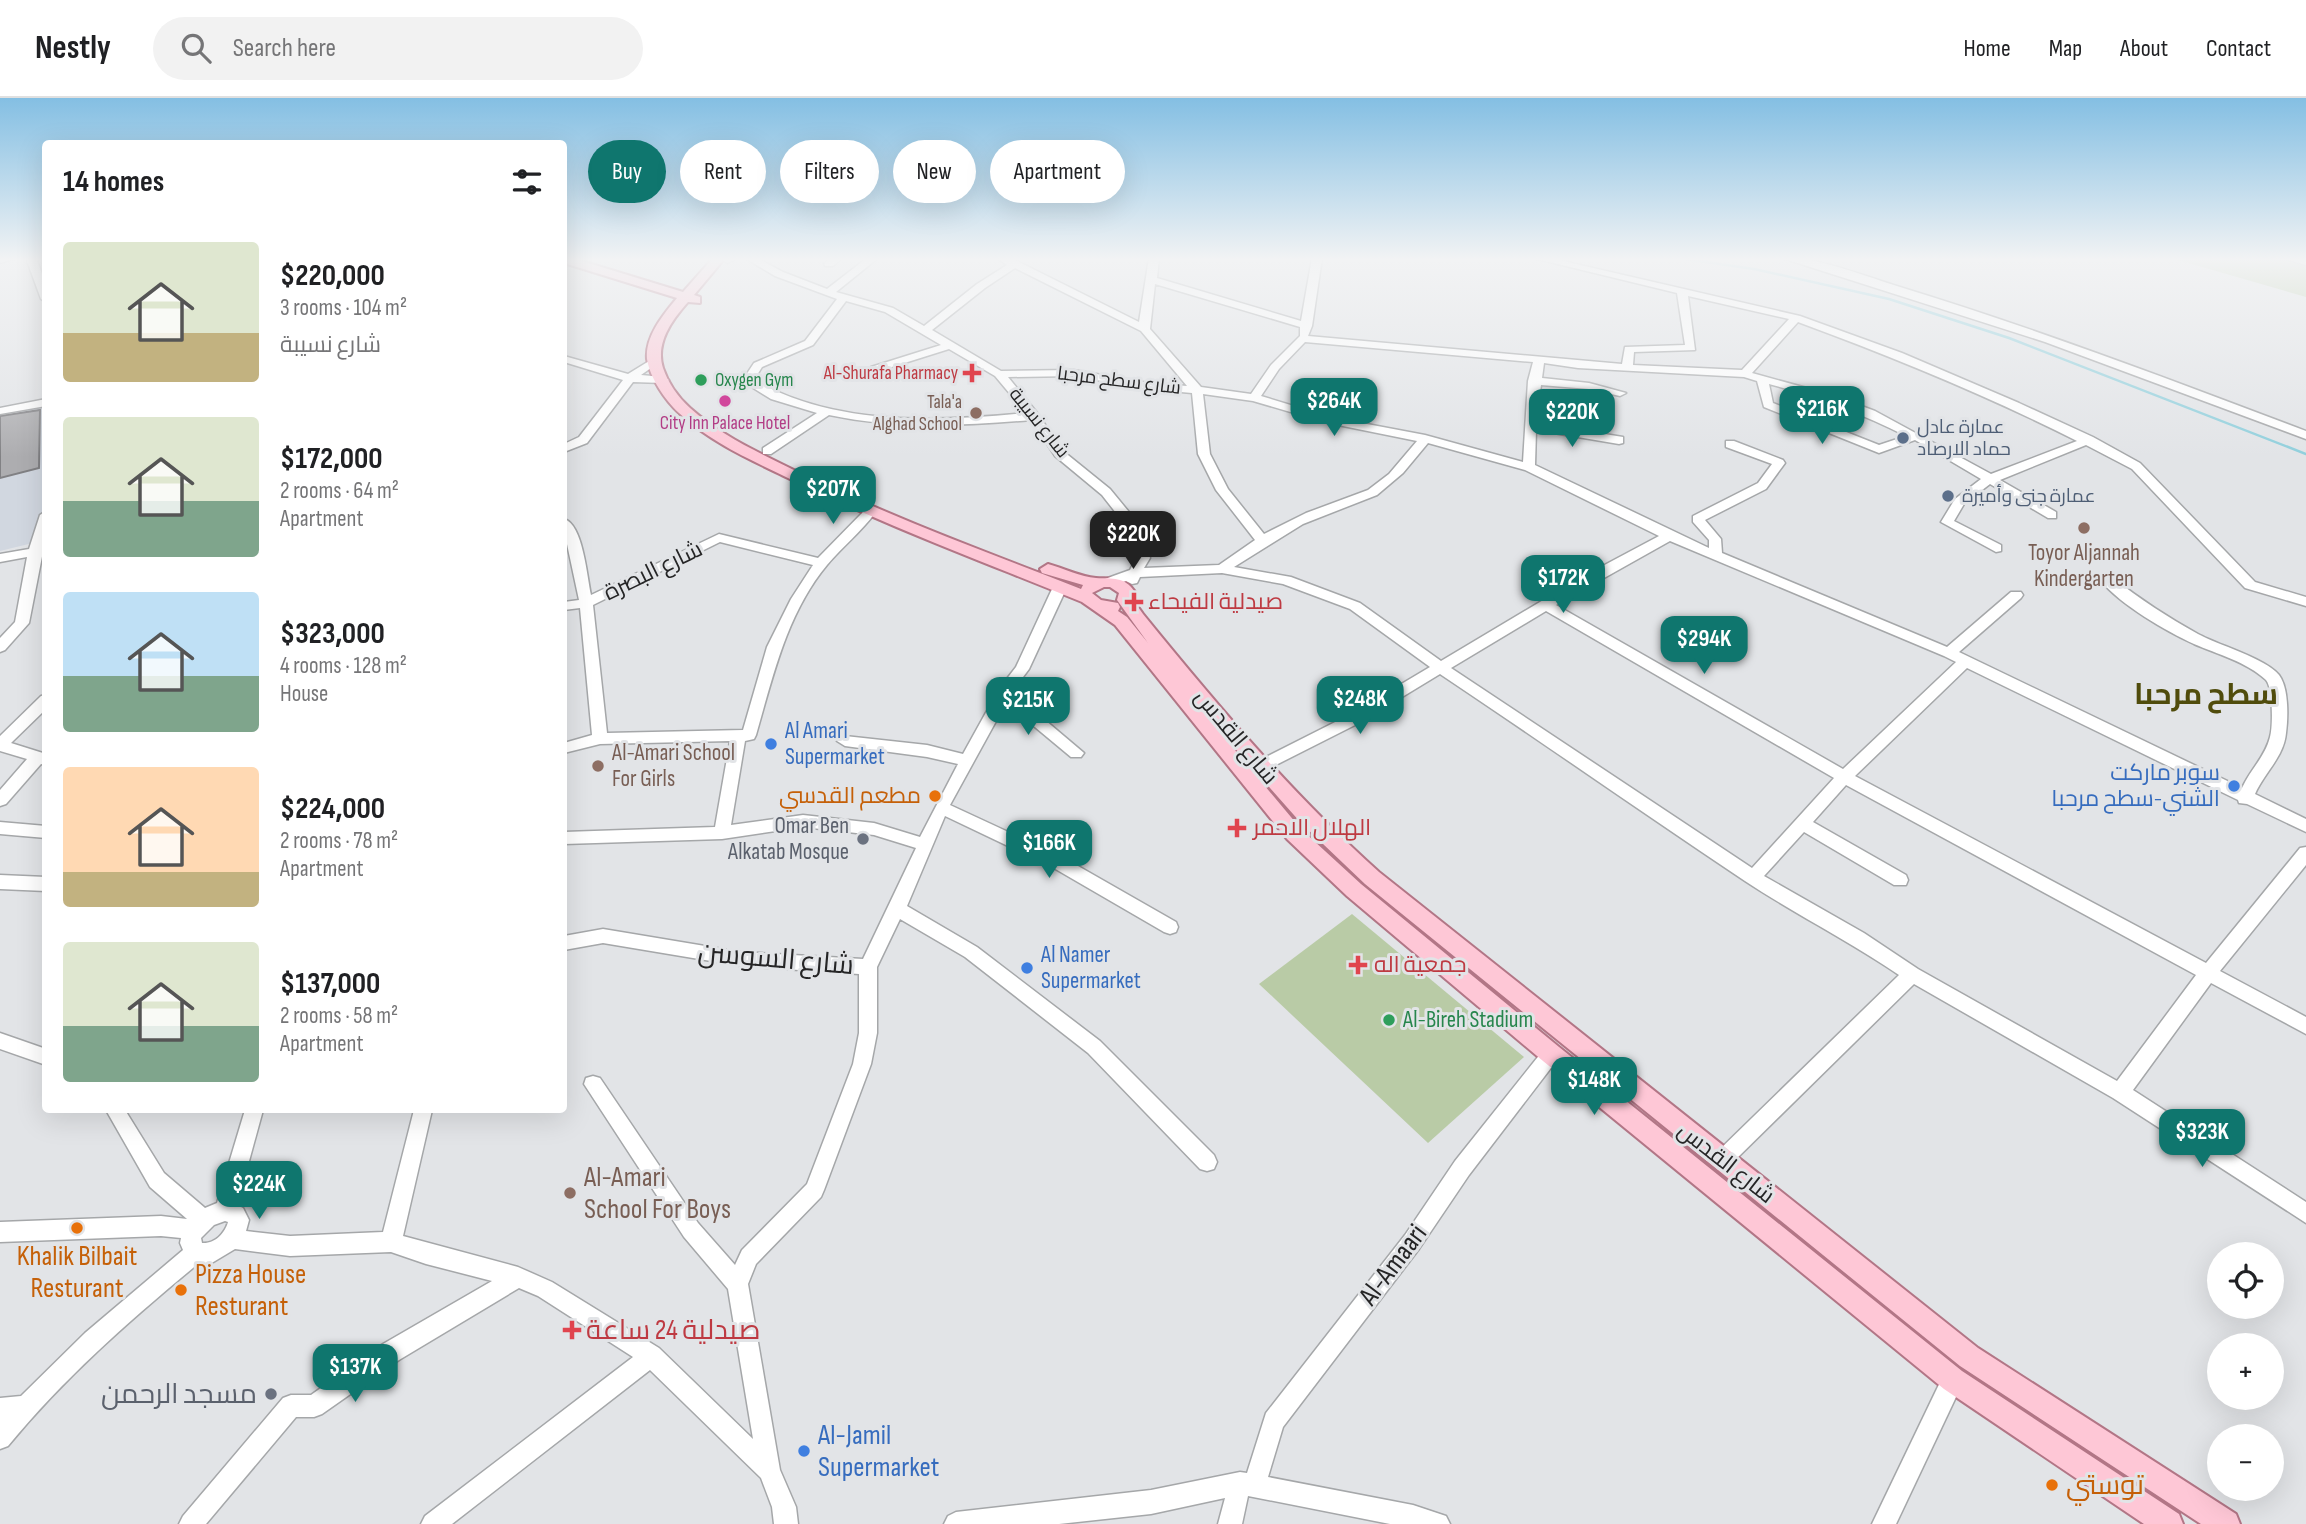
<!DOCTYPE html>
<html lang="en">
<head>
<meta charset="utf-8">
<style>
	body { margin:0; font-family:"Sofia Sans Condensed",Cairo,sans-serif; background:#f2f2f2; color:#202124; height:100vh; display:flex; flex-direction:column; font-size:26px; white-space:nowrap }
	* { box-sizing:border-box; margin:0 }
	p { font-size:23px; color:#757577 }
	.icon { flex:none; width:38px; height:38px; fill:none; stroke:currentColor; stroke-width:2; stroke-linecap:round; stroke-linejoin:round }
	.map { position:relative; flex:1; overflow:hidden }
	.sheet { position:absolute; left:42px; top:42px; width:525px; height:973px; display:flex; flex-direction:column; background:#fff; border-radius:7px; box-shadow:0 7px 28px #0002 }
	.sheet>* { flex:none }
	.hud { position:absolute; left:588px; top:42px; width:665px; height:63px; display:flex; gap:14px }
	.controls { position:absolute; left:2207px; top:1144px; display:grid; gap:14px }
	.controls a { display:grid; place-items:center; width:77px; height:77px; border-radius:50%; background:#fff; box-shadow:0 7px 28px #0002; font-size:35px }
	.price { position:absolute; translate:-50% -60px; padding:0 16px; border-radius:14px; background:#0f766e; color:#fff; font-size:23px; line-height:46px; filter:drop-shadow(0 2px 4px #0008) }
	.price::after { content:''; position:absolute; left:50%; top:42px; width:21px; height:16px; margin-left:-10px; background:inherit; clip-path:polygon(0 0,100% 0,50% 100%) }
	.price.on { background:#222; color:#fff }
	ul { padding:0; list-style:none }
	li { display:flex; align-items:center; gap:21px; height:175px; padding:0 21px }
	li span { display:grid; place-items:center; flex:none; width:196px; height:140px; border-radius:7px; color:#555 }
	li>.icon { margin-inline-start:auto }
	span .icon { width:84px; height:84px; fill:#fffc; stroke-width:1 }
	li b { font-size:30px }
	h2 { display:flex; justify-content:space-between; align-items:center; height:84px; padding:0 21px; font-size:30px }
	.chip { padding:0 24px; border-radius:32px; background:#fff; box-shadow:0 7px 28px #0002; font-size:24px; line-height:63px }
	.chip.on { background:#0f766e; color:#fff }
	header { display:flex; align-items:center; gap:42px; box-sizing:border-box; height:98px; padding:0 35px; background:#fff; border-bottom:2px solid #e0e0e0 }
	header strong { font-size:33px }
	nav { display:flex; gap:38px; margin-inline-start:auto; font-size:24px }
	.search { width:490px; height:63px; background:#f2f2f2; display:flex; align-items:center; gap:18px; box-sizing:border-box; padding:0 24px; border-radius:38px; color:#757577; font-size:26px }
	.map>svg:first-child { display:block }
</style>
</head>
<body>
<header>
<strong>Nestly</strong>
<div class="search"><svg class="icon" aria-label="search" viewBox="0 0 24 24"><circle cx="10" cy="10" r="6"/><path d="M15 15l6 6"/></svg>Search here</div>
<nav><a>Home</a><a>Map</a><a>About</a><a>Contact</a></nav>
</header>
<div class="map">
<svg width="2306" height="1426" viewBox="0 0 2306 1426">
	<rect width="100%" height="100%" fill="#e2e4e7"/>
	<polygon fill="#d1d7e0" points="45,307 45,442 0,453 0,319"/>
	<g fill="#b9cba6">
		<polygon points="2171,160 2279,160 2306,168 2306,199"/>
		<polygon points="1352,816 1524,959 1428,1045 1259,886"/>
	</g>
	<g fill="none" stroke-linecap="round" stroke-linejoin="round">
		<polyline stroke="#8fcfdc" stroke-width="2.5" points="1678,160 1754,171 1889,201 2009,240 2306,356"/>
	</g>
	<polygon fill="#adadb0" stroke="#818184" stroke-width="2" points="40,312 39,370 0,380 0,318"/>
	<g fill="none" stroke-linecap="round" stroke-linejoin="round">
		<defs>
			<g id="minor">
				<polygon points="0,160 16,160 0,165"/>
				<polygon points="26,160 36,160 46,186 46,204 41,201"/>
				<polygon points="725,160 737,160 728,165 723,162"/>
				<path d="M745,160h12l26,14 44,17 40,-31h11l-42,34 57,16 31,18 53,-42 30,-19 -10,-7h12l10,4 120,60 10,-64h10l-2,20 144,43 11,-63h10l-10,68 -4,10 314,28 3,-17 60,-2 -8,-52 -144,-35h17l250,58 102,37 117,50 74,34 47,26 115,119 51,15v9l-61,-18 -113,-119 -46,-24 -86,35 56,32v6h-8l-58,-34 -26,20 -10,17 47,24v6l-5,1 -55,-30 14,-23 26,-20 -66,-39 -36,13 -115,-46 -7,-26 -13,-4 -166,-9 -34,-5 -2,15 47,5 37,10 -6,3 -31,-7 -48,-4 -5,38 87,14v6l-4,1 -83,-14 -1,35 174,83v-8l-16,-18v-6l65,-33 14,-19 -46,-17v-6h8l49,19 2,3 -19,26 -61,31 16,19 1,14 225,94 64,-55h10l2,3 -2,3 -62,54 283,136c8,-18 23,-31 28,-51 3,-10 3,-49 -4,-57 -19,-18 -49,-26 -72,-36 -28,-13 -73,-39 -93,-63l7,-4 5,1c27,21 54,39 85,56 20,11 67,24 81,41 10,13 9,43 7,58 -2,24 -22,40 -31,61l51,25v13l-59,-28 -8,-1 -1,-3 -271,-132 -112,108 351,187 94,-115 6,-1v18l-86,106 86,46v17l-95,-51 -78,107 173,112v21l-193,-125 -199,-114 -185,182 -7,3 -7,-3 -3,-6 3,-6 184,-179c-50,-34 -104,-61 -154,-94 -102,-68 -203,-139 -305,-207l-79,48 -97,49h-10l-3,-4 3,-4 97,-49 79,-47 -80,-58 -67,-25 -61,-11 -82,4 -3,6 -5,1 -6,-3 -16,5 -5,-1v-6l25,-9 6,-12 -9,-31 -25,-32 -47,-39 -24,-36c-67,6 -136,9 -202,-5l-58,39h-8v-6l54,-35 -46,-14 -29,-18 12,-18 51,-22 32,-42 -62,-23zM1015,170l126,63 46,55 -39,-3 -75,-13 -72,1 -69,-41 53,-42zM1155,186l145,43v9l-29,29 -20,29 -50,-7 -51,-58zM1688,198l101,23 -47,51 -109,-5 1,-13 61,-2zM846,203l39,11 56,33 -70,22v4h8l70,-22 46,27 31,37c-90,9 -191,13 -272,-33l8,-13 51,-22zM1798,224c95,35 188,73 279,119l-86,33 -116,-63 -43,-16 -80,-22zM1305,244l228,20 -5,19 -5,81 -98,-27 -95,-18 -69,-21 18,-27zM1073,278l75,13 44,4 6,61 18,36 39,50 -36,25 -75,3 6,-10 -12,-35 -28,-34 -47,-38 -25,-37 -30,-37zM1769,286c48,13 92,29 137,52l-27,9 -106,-42zM1203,296l50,7 75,22 89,18 -28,33 -21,16 -62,23 -42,21 -36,-45 -18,-35zM1428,345l97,27 134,66 -77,41 -141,84 -81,-58 -69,-26 -57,-10 69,-43 74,-29 26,-22zM1670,443l274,115 12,6 -113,107 -287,-164zM1546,513l288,167 -82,90 -301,-200zM1846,687l350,190 -79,106 -199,-112 -54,-36 -100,-57 40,-44 90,53h12l2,-5 -2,-5 -93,-53z"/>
				<polygon points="831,160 842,160 833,168 825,168 824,166"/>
				<path d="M1782,160c33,-2 85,19 118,29 137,42 272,93 406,144v8l-261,-97z"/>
				<polygon points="2288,160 2306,161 2306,167 2289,162"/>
				<polygon points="564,258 628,276 654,260 660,263 658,265 641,277 663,279 669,282 663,285 633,284 587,345 564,354 564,346 579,339 623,282 564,264"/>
				<polygon points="46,301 46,308 0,316 0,310"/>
				<path d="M869,411l6,4c-14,19 -33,34 -48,52 -40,48 -54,111 -71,170l-2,4 -9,2 -14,84 72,-10 71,8 46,14 38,-73 -31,-7 -82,-11 -8,-5 3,-4 5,-1 82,9 36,9 36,-65 17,-22 37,-80 7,-4 5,1 2,3 -38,82 -17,23 72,61 -3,4h-10l-65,-54 -56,102 114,53 112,64 2,5 -2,5 -6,2 -6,-2 -112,-65 -107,-51 -38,90 70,41 123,94 114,114 3,7 -3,7 -7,2 -7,-2 -112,-116 -123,-96 -65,-38 -23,48v66l-6,31 -47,126 -3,7 -65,67 -8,20 32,186 16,37 2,17h-24l-2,-17 -11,-29 -111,-108 -198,154h-31l4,-8 208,-159 -95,-61 -19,-8 -120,72 -77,54 -8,3h-18l-90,107h-27l4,-8 100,-118 8,-3h20l72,-51 109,-63 -66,-17 -35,-12 -101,4 -55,-7 -25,15 -11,-1c-69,57 -134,114 -191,183l-8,3v-51l21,-2 64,-63 98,-83 -3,-7 1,-5 -20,-2 -161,6v-20l161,-6 26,3 -37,-32 -44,-77h19l39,63 41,35 12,-5 28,-93h18l-26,95 6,3 6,12 -3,11 44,5 93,-4 31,-122h18l-29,126 115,31 34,15 107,66 94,91 -25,-150 -44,-52 -100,-153 2,-6 7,-2 7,2 98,145 37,42 7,-15 65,-66 46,-120 6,-31v-59l-118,-8 -138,-23 -39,7v-14l39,-7 138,23 122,7 53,-111 -42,-13 -71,-8 -81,12 -158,5v-12l151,-5 15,-86 -130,3 -36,9v-10l28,-8 -12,-127 -16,2v-8l15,-2 -15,-70v-11c19,5 23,58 27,76l128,-61 99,24 47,-48zM720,444l93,23 -22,34 -24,48 -24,83 -136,3 -14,-128zM225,1123l3,1c-3,11 -13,22 -26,21l-1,-5 13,-13z"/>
				<polygon points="46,413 46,438 29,525 5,552 0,554 0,540 15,524 27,459 0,464 0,456 29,451 40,417"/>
				<polygon points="46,597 46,611 11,645 46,656 46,667 41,666 6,706 0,708 0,692 27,661 0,653 0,638 41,598"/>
				<polygon points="0,724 46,728 46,740 0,736"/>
				<polygon points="0,777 46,779 46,793 0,791"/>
				<polygon points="0,935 46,951 46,967 0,951"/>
				<polygon points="1551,948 1557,950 1560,956 1557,962 1469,1077 1419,1151 1283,1329 1268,1379 1413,1407 1446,1418 1450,1426 1390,1426 1248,1398 1242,1426 1218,1426 1225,1400 1151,1416 1059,1426 944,1426 948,1418 956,1414 1151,1392 1240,1374 1247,1375 1266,1315 1405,1137 1455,1063 1545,950"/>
				<polygon points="1953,1271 1961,1274 1964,1282 1896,1426 1872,1426 1945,1274"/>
			</g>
			<path id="major" d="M564,160h8l111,34 30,-34h12l-31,37 6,2v6l-12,-1c-16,18 -33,41 -25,66 5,15 15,29 27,40 31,28 72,46 110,65 91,44 186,79 281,116l2,-4 -41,-12 -2,-4 8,-5c15,4 33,13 48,14 17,1 28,-2 39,14l-2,8 10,14c74,91 149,180 236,258l599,476 258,166 4,10h-39l-241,-158 -595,-482 -64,-61 -98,-111 98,117 60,55 198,163 403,324 217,143 4,10h-39l-200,-135 -401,-328 -196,-165 -60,-57 -172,-214 -33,-23c-98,-40 -198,-77 -294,-124 -37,-18 -78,-36 -109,-65 -14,-13 -29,-35 -32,-54 -2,-23 17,-45 30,-61l-113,-35zM1104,489h6l9,6 -2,7 31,43 -21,-26 -9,-6 2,-4 -2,-4 -17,-3 -9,-7z"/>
		</defs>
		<use href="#minor" stroke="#a5a7a9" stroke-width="3"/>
		<use href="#major" stroke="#b27686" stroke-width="4"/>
		<use href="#minor" fill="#fff" fill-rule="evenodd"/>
		<use href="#major" fill="#fec7d6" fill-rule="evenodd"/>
	</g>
	<linearGradient id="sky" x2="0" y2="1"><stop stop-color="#84bfe3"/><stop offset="0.45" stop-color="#f2f3f4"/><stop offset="1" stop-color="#f2f3f4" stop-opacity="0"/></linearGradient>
	<rect width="2306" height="359" fill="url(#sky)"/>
	<g fill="#e0444e" stroke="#e2e4e7" stroke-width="2.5">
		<path d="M968.5 264.5h7v7h7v7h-7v7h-7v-7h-7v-7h7z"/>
		<path d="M1130.5 493.5h7v7h7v7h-7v7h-7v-7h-7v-7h7z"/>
		<path d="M1233.5 719.5h7v7h7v7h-7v7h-7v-7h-7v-7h7z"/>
		<path d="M1354.5 856.5h7v7h7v7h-7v7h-7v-7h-7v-7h7z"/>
		<path d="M568.5 1221.5h7v7h7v7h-7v7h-7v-7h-7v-7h7z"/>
	</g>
	<g fill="#2e9e5b" stroke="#e2e4e7" stroke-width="2.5">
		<circle cx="701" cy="282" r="7"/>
		<circle cx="1389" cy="922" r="7"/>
	</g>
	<circle fill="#d1479c" stroke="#e2e4e7" stroke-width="2.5" cx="725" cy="303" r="7"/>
	<g fill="#8d6e63" stroke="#e2e4e7" stroke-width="2.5">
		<circle cx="976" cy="315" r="7"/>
		<circle cx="2084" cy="430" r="7"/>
		<circle cx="598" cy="668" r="7"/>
		<circle cx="570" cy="1095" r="7"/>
	</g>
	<g fill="#5c6f8a" stroke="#e2e4e7" stroke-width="2.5">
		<circle cx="1903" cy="340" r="7"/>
		<circle cx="1948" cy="398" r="7"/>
	</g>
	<g fill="#3f7fe0" stroke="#e2e4e7" stroke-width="2.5">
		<circle cx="771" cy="646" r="7"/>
		<circle cx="2234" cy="688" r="7"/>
		<circle cx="1027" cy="870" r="7"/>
		<circle cx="804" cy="1353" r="7"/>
	</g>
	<g fill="#e8710a" stroke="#e2e4e7" stroke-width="2.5">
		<circle cx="935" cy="698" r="7"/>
		<circle cx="77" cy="1130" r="7"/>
		<circle cx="181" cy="1192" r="7"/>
		<circle cx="2052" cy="1387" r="7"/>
	</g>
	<g fill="#6b7280" stroke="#e2e4e7" stroke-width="2.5">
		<circle cx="863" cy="741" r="7"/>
		<circle cx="271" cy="1296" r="7"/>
	</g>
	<g text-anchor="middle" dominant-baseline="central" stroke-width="6" stroke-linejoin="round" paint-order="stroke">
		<g font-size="19" fill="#be3a42" stroke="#e2e4e7" text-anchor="end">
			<text x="958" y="275">Al-Shurafa Pharmacy</text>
		</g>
		<g font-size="19" fill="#27864d" stroke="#e2e4e7" text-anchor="start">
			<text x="715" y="282">Oxygen Gym</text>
		</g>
		<g font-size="19" fill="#252526" stroke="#e2e4e7">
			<text transform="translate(1119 283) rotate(7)">شارع سطح مرحبا</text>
			<text transform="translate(1039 325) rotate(51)">شارع نسيبة</text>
		</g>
		<g font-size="19" fill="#785e54" stroke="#e2e4e7" text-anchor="end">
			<text x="962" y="304">Tala'a<tspan x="962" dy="22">Alghad School</tspan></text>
		</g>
		<g font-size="19" fill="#b23c85" stroke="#e2e4e7">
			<text x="725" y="325">City Inn Palace Hotel</text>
		</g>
		<g font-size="19" fill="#4e5e75" stroke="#e2e4e7" text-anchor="start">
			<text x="1917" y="329">عمارة عادل<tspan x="1917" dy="22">حماد الارصاد</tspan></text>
			<text x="1962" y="398">عمارة جنى وأميرة</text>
		</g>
		<g font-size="23" fill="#785e54" stroke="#e2e4e7">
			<text x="2084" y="455">Toyor Aljannah<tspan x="2084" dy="26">Kindergarten</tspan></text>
			<text x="612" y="655" text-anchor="start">Al-Amari School<tspan x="612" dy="26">For Girls</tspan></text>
		</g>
		<g font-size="23" fill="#252526" stroke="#e2e4e7">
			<text transform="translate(653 473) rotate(-26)">شارع البصرة</text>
			<text transform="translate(1236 639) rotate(50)">شارع القدس</text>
			<text transform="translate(1726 1065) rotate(38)">شارع القدس</text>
		</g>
		<g font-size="23" fill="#be3a42" stroke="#e2e4e7" text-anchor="start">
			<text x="1148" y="504">صيدلية الفيحاء</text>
			<text x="1253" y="730">الهلال الاحمر</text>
			<text x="1374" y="867">جمعية اله</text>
		</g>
		<g font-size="23" fill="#366cbe" stroke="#e2e4e7" text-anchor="start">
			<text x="785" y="633">Al Amari<tspan x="785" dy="26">Supermarket</tspan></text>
			<text x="2220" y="675" text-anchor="end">سوبر ماركت<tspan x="2220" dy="26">الشني-سطح مرحبا</tspan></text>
			<text x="1041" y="857">Al Namer<tspan x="1041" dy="26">Supermarket</tspan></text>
		</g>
		<g font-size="23" fill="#c56008" stroke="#e2e4e7" text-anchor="end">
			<text x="921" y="698">مطعم القدسي</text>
		</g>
		<g font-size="23" fill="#5b616d" stroke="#e2e4e7" text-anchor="end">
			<text x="849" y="728">Omar Ben<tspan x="849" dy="26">Alkatab Mosque</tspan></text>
		</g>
		<g font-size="23" fill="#27864d" stroke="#e2e4e7" text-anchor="start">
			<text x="1403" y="922">Al-Bireh Stadium</text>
		</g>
		<g font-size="28" fill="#252526" stroke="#e2e4e7">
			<text transform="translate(776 861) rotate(5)">شارع السوسن</text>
			<text transform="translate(1393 1167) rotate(-53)">Al-Amaari</text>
		</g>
		<g font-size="28" fill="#785e54" stroke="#e2e4e7" text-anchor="start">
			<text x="584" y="1079">Al-Amari<tspan x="584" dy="32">School For Boys</tspan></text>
		</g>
		<g font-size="28" fill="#c56008" stroke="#e2e4e7" text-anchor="start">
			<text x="77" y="1158" text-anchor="middle">Khalik Bilbait<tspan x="77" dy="32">Resturant</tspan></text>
			<text x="195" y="1176">Pizza House<tspan x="195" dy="32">Resturant</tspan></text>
			<text x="2066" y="1387">توستي</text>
		</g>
		<g font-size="28" fill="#be3a42" stroke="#e2e4e7" text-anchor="start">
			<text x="586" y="1232">صيدلية 24 ساعة</text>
		</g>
		<g font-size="28" fill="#5b616d" stroke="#e2e4e7" text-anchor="end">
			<text x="257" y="1296">مسجد الرحمن</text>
		</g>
		<g font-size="28" fill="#366cbe" stroke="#e2e4e7" text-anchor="start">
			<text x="818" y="1337">Al-Jamil<tspan x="818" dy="32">Supermarket</tspan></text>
		</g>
		<g font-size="30" font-weight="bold" fill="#504c0c" stroke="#e2e4e7">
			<text x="2206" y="597">سطح مرحبا</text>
		</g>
	</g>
</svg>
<div class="controls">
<a><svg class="icon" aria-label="locate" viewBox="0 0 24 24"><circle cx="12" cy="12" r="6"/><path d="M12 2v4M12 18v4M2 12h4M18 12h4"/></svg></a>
<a>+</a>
<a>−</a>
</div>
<b class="price" style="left:1334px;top:340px">$264K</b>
<b class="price" style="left:1822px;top:348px">$216K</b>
<b class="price" style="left:1572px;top:351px">$220K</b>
<b class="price" style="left:833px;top:428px">$207K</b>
<b class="price on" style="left:1133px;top:473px">$220K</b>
<b class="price" style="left:1563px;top:517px">$172K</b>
<b class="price" style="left:1704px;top:578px">$294K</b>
<b class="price" style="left:1360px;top:638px">$248K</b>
<b class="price" style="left:1028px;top:639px">$215K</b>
<b class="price" style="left:1049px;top:782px">$166K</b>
<b class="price" style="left:1594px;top:1019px">$148K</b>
<b class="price" style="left:2202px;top:1071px">$323K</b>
<b class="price" style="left:259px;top:1123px">$224K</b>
<b class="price" style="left:355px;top:1306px">$137K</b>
<div class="hud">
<a class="chip on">Buy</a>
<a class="chip">Rent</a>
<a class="chip">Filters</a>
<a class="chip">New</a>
<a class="chip">Apartment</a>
</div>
<section class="sheet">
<h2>14 homes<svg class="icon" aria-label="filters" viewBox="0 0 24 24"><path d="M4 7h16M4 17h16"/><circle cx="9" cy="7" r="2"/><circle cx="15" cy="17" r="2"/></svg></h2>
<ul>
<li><span style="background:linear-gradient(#dfe7d0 65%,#c2b280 0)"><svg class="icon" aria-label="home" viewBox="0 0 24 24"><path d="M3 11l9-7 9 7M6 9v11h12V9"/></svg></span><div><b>$220,000</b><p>3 rooms · 104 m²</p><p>شارع نسيبة</p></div></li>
<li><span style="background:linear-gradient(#dfe7d0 60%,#7fa58c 0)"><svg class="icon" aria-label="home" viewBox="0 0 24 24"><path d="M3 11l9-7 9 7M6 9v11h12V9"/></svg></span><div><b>$172,000</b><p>2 rooms · 64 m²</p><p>Apartment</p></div></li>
<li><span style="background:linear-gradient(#bfe0f5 60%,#7fa58c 0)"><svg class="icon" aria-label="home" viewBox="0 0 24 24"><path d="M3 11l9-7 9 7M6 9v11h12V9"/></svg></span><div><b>$323,000</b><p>4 rooms · 128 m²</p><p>House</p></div></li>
<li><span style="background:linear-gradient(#ffd9b3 75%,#c2b280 0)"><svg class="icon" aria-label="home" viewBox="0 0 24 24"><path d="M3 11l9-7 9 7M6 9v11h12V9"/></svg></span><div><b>$224,000</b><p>2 rooms · 78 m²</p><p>Apartment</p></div></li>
<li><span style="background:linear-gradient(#dfe7d0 60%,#7fa58c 0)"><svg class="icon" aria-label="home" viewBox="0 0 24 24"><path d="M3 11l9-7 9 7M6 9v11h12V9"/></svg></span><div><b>$137,000</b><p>2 rooms · 58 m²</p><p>Apartment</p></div></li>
</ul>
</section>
</div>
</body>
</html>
